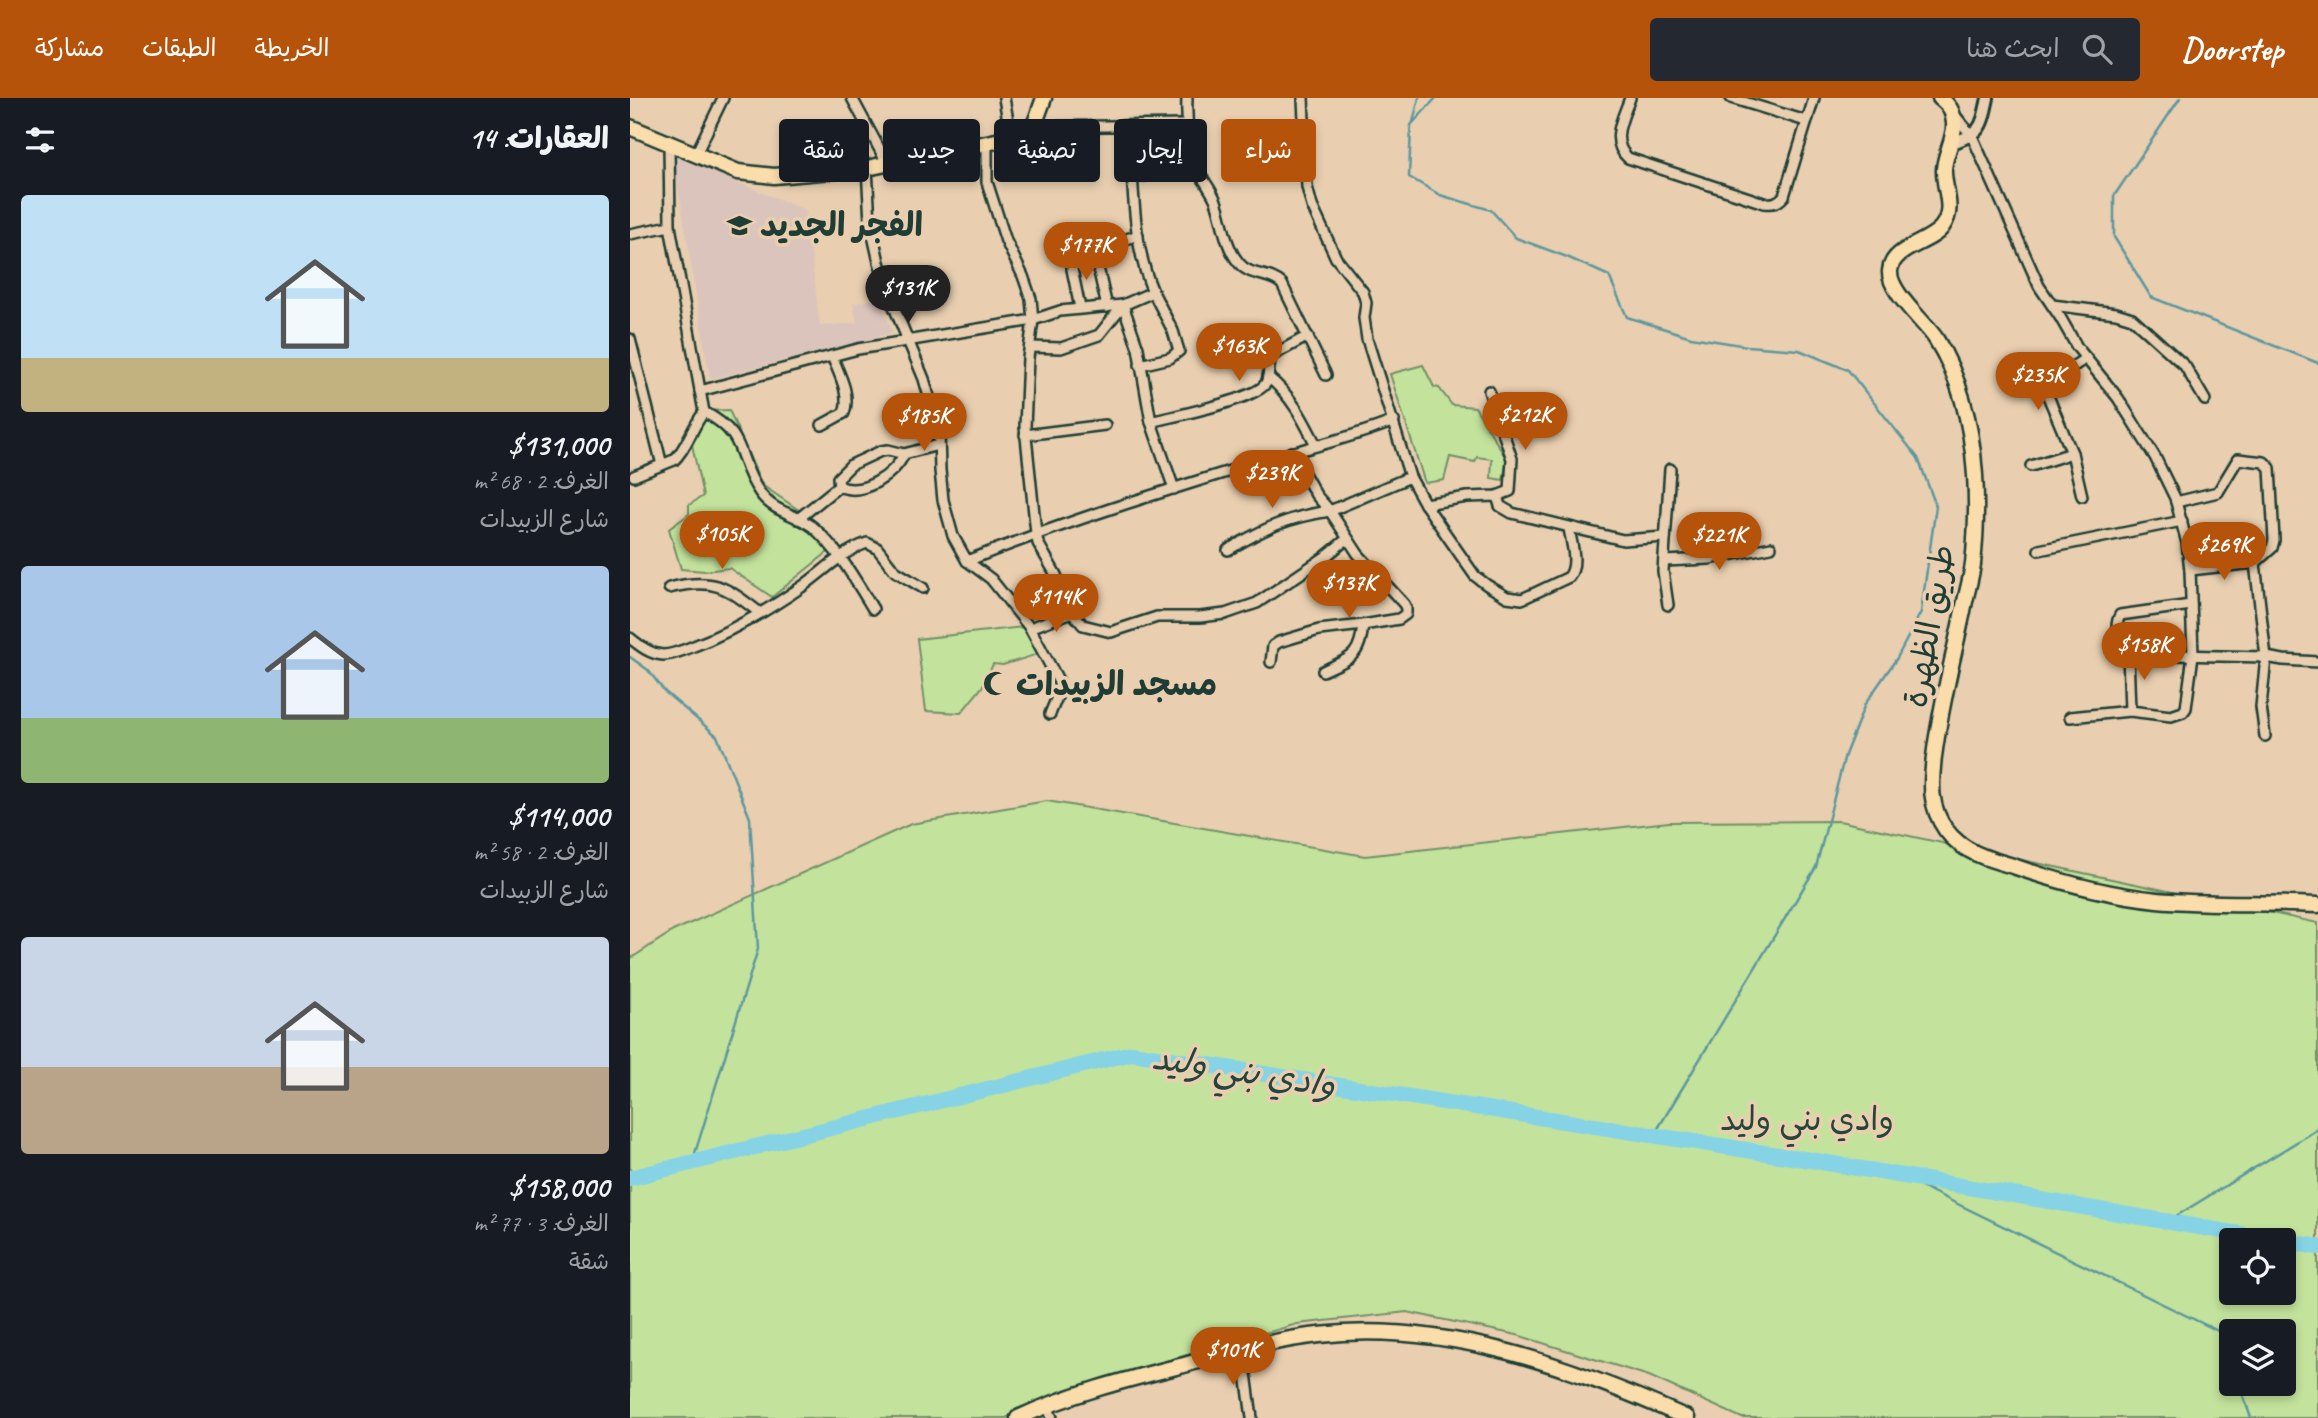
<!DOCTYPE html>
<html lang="ar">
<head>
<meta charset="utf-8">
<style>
	body { margin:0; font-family:Caveat,"Playpen Sans Arabic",sans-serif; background:#242831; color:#f1f3f6; direction:rtl; height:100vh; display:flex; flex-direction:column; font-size:26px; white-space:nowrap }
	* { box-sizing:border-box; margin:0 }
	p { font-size:23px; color:#9ea1a6 }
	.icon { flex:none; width:38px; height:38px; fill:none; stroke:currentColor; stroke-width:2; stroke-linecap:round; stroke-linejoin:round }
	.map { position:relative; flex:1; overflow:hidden; direction:ltr }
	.drawer { display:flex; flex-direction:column; background:#171b24; width:630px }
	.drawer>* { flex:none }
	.top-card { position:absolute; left:21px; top:21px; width:665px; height:63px; direction:rtl; display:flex; gap:14px }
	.tools { position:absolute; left:1589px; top:1130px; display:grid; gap:14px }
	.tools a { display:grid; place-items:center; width:77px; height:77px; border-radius:7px; background:#171b24; box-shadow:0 4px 10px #0003; font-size:35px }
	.price { position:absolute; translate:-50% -60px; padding:0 16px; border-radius:24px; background:#b45309; color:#fff; font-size:23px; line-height:46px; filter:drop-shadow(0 2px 4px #0008) }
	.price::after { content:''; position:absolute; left:50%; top:42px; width:21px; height:16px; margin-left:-10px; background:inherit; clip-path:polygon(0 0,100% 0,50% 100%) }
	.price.current { background:#222; color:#fff }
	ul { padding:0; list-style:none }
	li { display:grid; align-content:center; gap:14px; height:371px; padding:0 21px }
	li span { display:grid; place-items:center; height:217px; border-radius:7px; color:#555 }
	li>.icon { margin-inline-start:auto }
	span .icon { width:126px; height:126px; fill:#fffc; stroke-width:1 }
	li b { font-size:30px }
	h2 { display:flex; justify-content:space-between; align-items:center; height:84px; padding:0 21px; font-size:30px }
	.pill { padding:0 24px; border-radius:7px; background:#171b24; box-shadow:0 4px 10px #0003; font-size:24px; line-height:63px }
	.pill.current { background:#b45309; color:#fff }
	header { display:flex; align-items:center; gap:42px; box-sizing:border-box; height:98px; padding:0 35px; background:#b45309; color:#fff }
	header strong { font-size:33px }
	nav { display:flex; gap:38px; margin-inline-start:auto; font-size:24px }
	.search { width:490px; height:63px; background:#242831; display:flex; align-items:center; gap:18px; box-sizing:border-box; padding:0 24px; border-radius:7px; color:#9ea1a6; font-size:26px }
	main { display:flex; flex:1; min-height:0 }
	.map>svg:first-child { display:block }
</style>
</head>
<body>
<header>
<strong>Doorstep</strong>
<div class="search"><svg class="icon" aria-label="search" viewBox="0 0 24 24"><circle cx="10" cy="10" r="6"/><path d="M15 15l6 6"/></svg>ابحث هنا</div>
<nav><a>الخريطة</a><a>الطبقات</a><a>مشاركة</a></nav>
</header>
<main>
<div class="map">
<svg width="1688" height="1320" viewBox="0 0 1688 1320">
	<rect width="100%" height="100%" fill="#e9cfb0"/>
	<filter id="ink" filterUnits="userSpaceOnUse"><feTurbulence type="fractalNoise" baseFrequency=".0143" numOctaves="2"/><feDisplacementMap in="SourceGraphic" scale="14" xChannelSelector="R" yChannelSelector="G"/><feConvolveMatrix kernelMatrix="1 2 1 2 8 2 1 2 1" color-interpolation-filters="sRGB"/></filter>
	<g filter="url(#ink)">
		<polygon fill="#dbc4bc" points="43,58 176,112 190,228 227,225 223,205 249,201 263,235 80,281"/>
		<g fill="#c3e39c" stroke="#719068" stroke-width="2" fill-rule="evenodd">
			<polygon points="793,267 804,289 809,290 822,307 845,309 877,362 873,382 861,380 862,361 847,359 845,364 820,359 814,382 795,385 760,276"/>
			<polygon points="99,312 132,387 185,423 198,454 142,499 99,470 75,473 51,471 39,431 59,416 59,407 73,398 61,342 76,313"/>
			<polygon points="393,529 408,556 373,567 363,566 353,588 331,615 296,613 287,541"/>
			<path d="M417,703l318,55 304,-34 170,-1 479,102v495h-576l-93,-42 -132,-41 -110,-23 -110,12 -236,67 -55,27h-376v-459l43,-28 238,-107zM1601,1143h53v52h-53zM1601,1234h53v52h-53z"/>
		</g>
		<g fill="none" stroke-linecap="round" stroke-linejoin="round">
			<g stroke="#5d979e" stroke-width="2.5">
				<polyline points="806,0 781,27 779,79 810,97 861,112 886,140 937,159 979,178 997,219 1061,239 1117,248 1169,252 1218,272 1288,360 1306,408 1291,514 1267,560 1235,606 1215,657 1186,769 1024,1037"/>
				<polyline points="1550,0 1484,98 1484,139 1521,199 1688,265"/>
				<polyline points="783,24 789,0"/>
				<polyline points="0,559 18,572 35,594 87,638 120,720 128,851 62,1065"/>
				<polyline points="1268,1077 1590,1234 1601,1266"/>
				<polyline points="1538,1123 1688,1031"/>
				<polyline points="1609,1286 1621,1320"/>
			</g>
			<g stroke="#86d3e5" stroke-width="16">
				<polyline points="0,1080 502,955 1180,1062 1650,1143"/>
				<polyline points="1654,1143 1688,1149"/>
			</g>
			<defs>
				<g id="minor">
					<polyline points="222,0 257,65"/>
					<polyline points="374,0 381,40"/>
					<path d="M557,0c-1,24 1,47 10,70 5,11 14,21 19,33 7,20 9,46 23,62 11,14 30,9 43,21l44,91"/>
					<path d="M673,0l4,89 5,19 24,52 27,34 3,11 -2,15 3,21 43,138 15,27 43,62 7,10 12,9 20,12 15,2 47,-22c10,-13 2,-35 0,-49"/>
					<path d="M1000,0c-7,20 -21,43 -2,60l136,45c9,1 14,0 20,-7l30,-98"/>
					<polyline points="1101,0 1176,23"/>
					<polyline points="1323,15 1342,38 1409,188 1430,219 1447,249 1488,300 1525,359 1545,400 1557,445 1560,472 1563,557 1556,610 1553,614 1541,618 1500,613 1440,619"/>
					<polyline points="402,29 556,27"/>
					<polyline points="357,45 357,84 376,143 393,178 401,201 403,222 398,260 395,329 406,435 408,445 426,477 442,514 453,527 481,534 527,519 570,519 595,516 627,505 695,459 717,441"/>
					<path d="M39,46l1,82 34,186c46,24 31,46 56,81 14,20 35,20 53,34 25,22 43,54 60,82"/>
					<polyline points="65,58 93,0"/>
					<polyline points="237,70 240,124 249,164 260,199 294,281 309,334 310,372 313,402 323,438 337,463 361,481 400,530 429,584 430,592 420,616"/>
					<polyline points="504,79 568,70"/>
					<polyline points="0,136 40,128"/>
					<polyline points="464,152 477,209"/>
					<polyline points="493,207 508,250 521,324 544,391"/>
					<polyline points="1422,207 1486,215 1502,220 1555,268 1575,302"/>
					<polyline points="450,210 442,171 442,162 445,159 508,137"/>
					<polyline points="0,241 32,367"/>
					<polyline points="401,249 431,250 469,237 493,207"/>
					<polyline points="510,267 540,260 549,253 543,233 523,194"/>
					<path d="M638,279c23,18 35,42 48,68"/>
					<path d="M70,293l158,-42 175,-29 27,-9 63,-6 30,-13c-22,-51 -19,-111 -24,-166"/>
					<path d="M521,324c22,-6 105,-22 115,-39 4,-8 2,-18 5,-27l37,-20"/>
					<path d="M192,327l22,-12c7,-19 -5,-39 -12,-57"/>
					<polyline points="395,337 475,327"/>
					<polyline points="662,354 686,397 700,413"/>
					<polyline points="1401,368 1442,355"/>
					<path d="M4,378l40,-16c13,-12 18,-33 30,-48"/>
					<polyline points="209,388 208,380 221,367 251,353 258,352 274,356 308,347"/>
					<polyline points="867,398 870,408 882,415 993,442 1035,439"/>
					<polyline points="1452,398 1442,355 1415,291 1417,286 1456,260"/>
					<polyline points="1546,404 1588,394 1608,361 1634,364 1640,370 1644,442 1642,450 1625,465 1636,559 1631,609 1635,638"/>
					<polyline points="795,406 837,399 867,398 880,393 882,361 859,293"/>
					<path d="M168,421l41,-33c23,11 56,-11 65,-32"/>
					<path d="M598,452c37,-22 60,-33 102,-39"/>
					<polyline points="1409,452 1552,423"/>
					<path d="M337,463c94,-38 191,-68 289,-98 46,-14 93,-24 138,-42"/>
					<polyline points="1034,463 1079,461 1141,449"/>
					<polyline points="1560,472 1625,465"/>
					<path d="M39,490c45,-11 57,-1 91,25"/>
					<polyline points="1038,507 1033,473 1040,371"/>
					<path d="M1561,507l-71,10c-7,13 0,27 8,39l138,3 17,3 35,2"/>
					<polyline points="400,530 442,514"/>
					<path d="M0,540c10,8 20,16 33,17 9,0 18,-4 26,-7 40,-15 76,-36 111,-60 22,-15 41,-36 67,-45l10,5 18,23 28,17"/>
					<polyline points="1498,556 1500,613"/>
					<polyline points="641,564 643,548 649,544 689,532 733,527"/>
					<path d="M693,573c28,-13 37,-14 40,-46l36,-6 7,-5v-6l-2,-4 -46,-50 -28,-43 80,-34"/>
					<polyline points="613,1253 622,1320"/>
					<polyline points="417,1307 422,1320"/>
				</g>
				<path id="tertiary" d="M1320,46c31,-12 31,-13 38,-46"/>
				<g id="primary">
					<path d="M1310,0c9,7 13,13 14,25 1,16 -9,30 -10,46 -1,20 12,39 -2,58 -13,17 -50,20 -52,44 -2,20 35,51 46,68 25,40 36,89 39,136 2,29 1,60 -2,89 -2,15 -7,31 -10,47 -10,48 -23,97 -29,146 -3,26 -5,50 12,73 16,22 42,29 67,36 46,16 96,29 144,34 54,5 108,2 161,5"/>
					<polyline points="0,29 108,74 144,78 237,70 390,38 405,25 414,0"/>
					<path d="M388,1320c52,-24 107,-38 162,-52 45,-12 92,-26 139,-31 126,-15 254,32 368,83"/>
				</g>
			</defs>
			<use href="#minor" stroke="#1f3d34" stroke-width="14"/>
			<use href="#tertiary" stroke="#1f3d34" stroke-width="16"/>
			<use href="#primary" stroke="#1f3d34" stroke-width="19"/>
			<use href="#minor" stroke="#e9cfb0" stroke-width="9"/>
			<use href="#tertiary" stroke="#e9cfb0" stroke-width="10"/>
			<use href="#primary" stroke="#fbddab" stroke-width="14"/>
		</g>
	</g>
	<defs>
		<symbol id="school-bare" viewBox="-9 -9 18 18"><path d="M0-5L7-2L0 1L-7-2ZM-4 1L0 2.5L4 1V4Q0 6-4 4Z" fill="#1f3d34" stroke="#e9cfb0" stroke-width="2.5" paint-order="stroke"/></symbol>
		<symbol id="mosque-bare" viewBox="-9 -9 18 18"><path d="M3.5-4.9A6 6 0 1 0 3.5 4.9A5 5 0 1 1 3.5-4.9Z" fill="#1f3d34" stroke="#e9cfb0" stroke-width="2.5" paint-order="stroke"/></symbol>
	</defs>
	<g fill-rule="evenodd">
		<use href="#school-bare" x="92" y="110" width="35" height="35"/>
		<use href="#mosque-bare" x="348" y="568" width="35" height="35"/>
	</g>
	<g text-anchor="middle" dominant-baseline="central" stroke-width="7" stroke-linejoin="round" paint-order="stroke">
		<g font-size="33" font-weight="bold" fill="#1f3d34" stroke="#e9cfb0" text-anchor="start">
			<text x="130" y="127">الفجر الجديد</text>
			<text x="386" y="586">مسجد الزبيدات</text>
		</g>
		<g font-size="33" fill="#1f3d34" stroke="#e9cfb0">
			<text transform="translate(1299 528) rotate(-80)">طريق الظهرة</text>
		</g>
		<g font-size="33" fill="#274539" stroke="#e9cfb0">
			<text x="1177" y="1021">وادي بني وليد</text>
		</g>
		<g font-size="35" font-style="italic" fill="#24443d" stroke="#e9cfb0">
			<text transform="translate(614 973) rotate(9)">وادي بني وليد</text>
		</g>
	</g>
</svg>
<div class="tools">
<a><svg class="icon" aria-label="locate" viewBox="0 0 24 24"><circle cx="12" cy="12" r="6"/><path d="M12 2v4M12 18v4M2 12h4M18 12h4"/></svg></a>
<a><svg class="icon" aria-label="layers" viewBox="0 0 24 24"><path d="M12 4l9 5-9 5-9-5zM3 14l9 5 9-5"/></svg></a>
</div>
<b class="price" style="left:456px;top:184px">$177K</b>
<b class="price current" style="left:278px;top:227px">$131K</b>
<b class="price" style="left:609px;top:285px">$163K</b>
<b class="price" style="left:1408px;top:314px">$235K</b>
<b class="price" style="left:895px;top:354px">$212K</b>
<b class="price" style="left:294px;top:355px">$185K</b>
<b class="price" style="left:642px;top:412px">$239K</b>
<b class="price" style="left:92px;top:473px">$105K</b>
<b class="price" style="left:1089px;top:474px">$221K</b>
<b class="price" style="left:1594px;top:484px">$269K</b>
<b class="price" style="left:719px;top:522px">$137K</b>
<b class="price" style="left:426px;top:536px">$114K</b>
<b class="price" style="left:1514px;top:584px">$158K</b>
<b class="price" style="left:603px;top:1289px">$101K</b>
<div class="top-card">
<a class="pill current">شراء</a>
<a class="pill">إيجار</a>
<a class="pill">تصفية</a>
<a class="pill">جديد</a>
<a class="pill">شقة</a>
</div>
</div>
<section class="drawer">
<h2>العقارات: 14<svg class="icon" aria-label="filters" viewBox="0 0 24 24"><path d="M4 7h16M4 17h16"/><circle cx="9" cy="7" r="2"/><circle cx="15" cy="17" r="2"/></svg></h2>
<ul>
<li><span style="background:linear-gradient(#bfe0f5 75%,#c2b280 0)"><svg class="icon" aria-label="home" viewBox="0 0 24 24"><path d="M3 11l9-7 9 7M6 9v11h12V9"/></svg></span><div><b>$131,000</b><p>الغرف: 2 · 68 m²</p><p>شارع الزبيدات</p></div></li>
<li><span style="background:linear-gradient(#a9c7e8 70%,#8fb573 0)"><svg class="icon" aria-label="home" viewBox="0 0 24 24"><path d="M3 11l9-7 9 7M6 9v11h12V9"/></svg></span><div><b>$114,000</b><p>الغرف: 2 · 58 m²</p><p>شارع الزبيدات</p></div></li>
<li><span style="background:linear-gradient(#c9d6e8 60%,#b9a48a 0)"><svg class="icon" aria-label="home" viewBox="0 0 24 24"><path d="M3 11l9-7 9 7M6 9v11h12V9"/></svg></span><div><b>$158,000</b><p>الغرف: 3 · 77 m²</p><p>شقة</p></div></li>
</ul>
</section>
</main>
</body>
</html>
